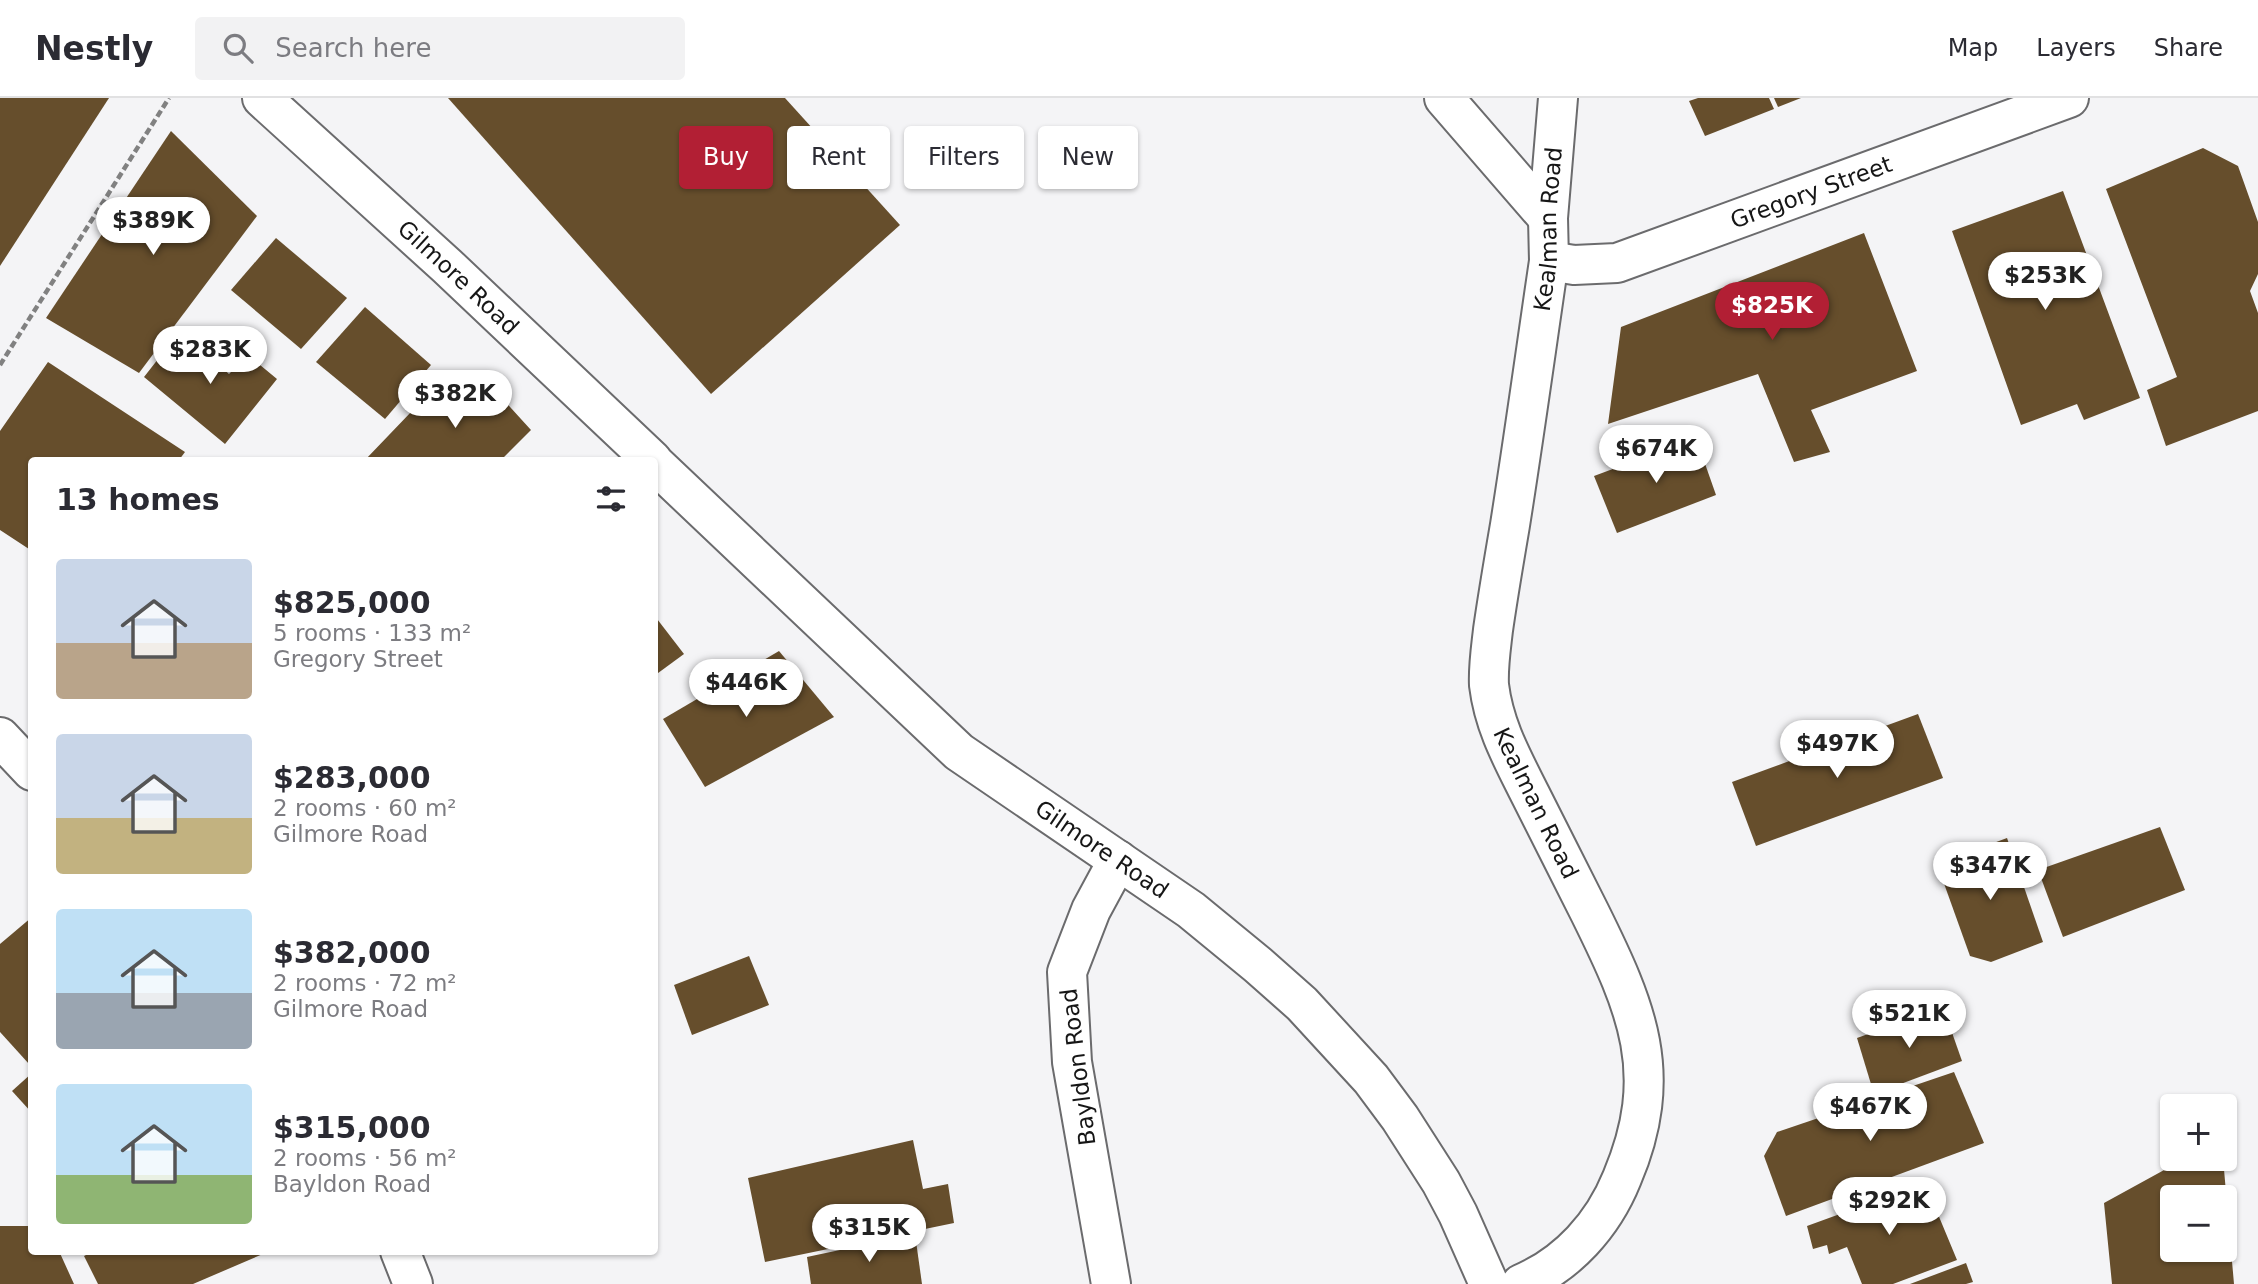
<!DOCTYPE html>
<html lang="en">
<head>
<meta charset="utf-8">
<style>
	body { margin:0; font-family:"DejaVu Sans",sans-serif; background:#f2f2f3; color:#2b2b33; height:100vh; display:flex; flex-direction:column; font-size:26px; white-space:nowrap }
	* { box-sizing:border-box; margin:0 }
	p { font-size:23px; color:#7c7c81 }
	.icon { flex:none; width:38px; height:38px; fill:none; stroke:currentColor; stroke-width:2; stroke-linecap:round; stroke-linejoin:round }
	.map { position:relative; flex:1; overflow:hidden }
	.sheet { position:absolute; left:28px; top:359px; width:630px; height:798px; display:flex; flex-direction:column; background:#fff; border-radius:7px; box-shadow:0 2px 5px #0004 }
	.sheet>* { flex:none }
	.guide { position:absolute; left:679px; top:28px; width:665px; height:63px; display:flex; gap:14px }
	.tools { position:absolute; left:2160px; top:996px; display:grid; gap:14px }
	.tools a { display:grid; place-items:center; width:77px; height:77px; border-radius:7px; background:#fff; box-shadow:0 2px 5px #0004; font-size:35px }
	.price { position:absolute; translate:-50% -60px; padding:0 16px; border-radius:24px; background:#fff; color:#222; font-size:23px; line-height:46px; filter:drop-shadow(0 2px 4px #0008) }
	.price::after { content:''; position:absolute; left:50%; top:42px; width:21px; height:16px; margin-left:-10px; background:inherit; clip-path:polygon(0 0,100% 0,50% 100%) }
	.price.on { background:#b21f34; color:#fff }
	ul { padding:0; list-style:none }
	li { display:flex; align-items:center; gap:21px; height:175px; padding:0 28px }
	li span { display:grid; place-items:center; flex:none; width:196px; height:140px; border-radius:7px; color:#555 }
	li>.icon { margin-inline-start:auto }
	span .icon { width:84px; height:84px; fill:#fffc; stroke-width:1 }
	li b { font-size:30px }
	h2 { display:flex; justify-content:space-between; align-items:center; height:84px; padding:0 28px; font-size:30px }
	.tag { padding:0 24px; border-radius:7px; background:#fff; box-shadow:0 2px 5px #0004; font-size:24px; line-height:63px }
	.tag.on { background:#b21f34; color:#fff }
	header { display:flex; align-items:center; gap:42px; box-sizing:border-box; height:98px; padding:0 35px; background:#fff; border-bottom:2px solid #e1e1e2 }
	header strong { font-size:33px }
	nav { display:flex; gap:38px; margin-inline-start:auto; font-size:24px }
	.search { width:490px; height:63px; background:#f2f2f3; display:flex; align-items:center; gap:18px; box-sizing:border-box; padding:0 24px; border-radius:7px; color:#7c7c81; font-size:26px }
	.map>svg:first-child { display:block }
</style>
</head>
<body>
<header>
<strong>Nestly</strong>
<div class="search"><svg class="icon" aria-label="search" viewBox="0 0 24 24"><circle cx="10" cy="10" r="6"/><path d="M15 15l6 6"/></svg>Search here</div>
<nav><a>Map</a><a>Layers</a><a>Share</a></nav>
</header>
<div class="map">
<svg width="2258" height="1186" viewBox="0 0 2258 1186">
	<rect width="100%" height="100%" fill="#f4f4f6"/>
	<g fill="#664e2c" fill-rule="evenodd">
		<polygon points="0,0 109,0 0,168"/>
		<polygon points="448,0 785,0 900,127 711,296"/>
		<polygon points="1698,0 1769,0 1774,11 1705,38 1689,3"/>
		<polygon points="1774,0 1801,0 1778,9"/>
		<polygon points="171,33 257,118 139,275 46,220"/>
		<polygon points="2203,50 2238,68 2258,124 2258,176 2250,193 2258,215 2258,313 2166,348 2147,292 2177,279 2106,91"/>
		<polygon points="2063,93 2140,300 2084,322 2077,306 2021,327 1952,133"/>
		<polygon points="1864,135 1917,273 1811,312 1830,354 1794,364 1758,276 1608,326 1621,229"/>
		<polygon points="276,140 347,200 301,251 231,192"/>
		<polygon points="365,209 431,267 385,321 316,264"/>
		<polygon points="180,233 229,276 248,257 277,281 225,346 144,279"/>
		<polygon points="48,264 185,354 179,362 32,362 32,453 0,432 0,333"/>
		<polygon points="489,286 531,332 501,362 365,362 435,289 463,308"/>
		<polygon points="1696,340 1716,397 1617,435 1594,378"/>
		<polygon points="654,517 684,556 654,578"/>
		<polygon points="779,553 834,619 705,689 663,621"/>
		<polygon points="1918,616 1943,680 1756,748 1732,684"/>
		<polygon points="2160,729 2185,792 2063,839 2038,772"/>
		<polygon points="2007,740 2043,844 1991,864 1970,858 1937,766"/>
		<polygon points="32,819 32,964 29,966 0,934 0,846"/>
		<polygon points="749,858 769,907 692,937 674,887"/>
		<polygon points="1943,909 1962,963 1874,996 1857,940"/>
		<polygon points="1954,974 1984,1045 1786,1118 1764,1058 1777,1034"/>
		<polygon points="32,975 32,1015 12,993"/>
		<polygon points="913,1042 923,1091 948,1086 954,1125 765,1164 748,1080"/>
		<path d="M2186,1060h37l11,126h-122l-8,-81zM2172,1099h52v53h-52z"/>
		<polygon points="1925,1085 1957,1162 1893,1186 1862,1186 1847,1149 1829,1156 1827,1147 1813,1151 1807,1128"/>
		<polygon points="0,1128 32,1128 32,1153 59,1153 74,1186 0,1186"/>
		<polygon points="915,1136 922,1186 811,1186 807,1159"/>
		<polygon points="94,1153 270,1153 193,1186 98,1186 84,1158"/>
		<polygon points="1966,1165 1973,1184 1966,1186 1910,1186"/>
	</g>
	<g fill="none" stroke-linecap="round" stroke-linejoin="round">
		<defs>
			<g id="minor">
				<path id="s1" d="M262,0l185,168 205,194"/>
				<polyline points="1444,0 1548,120"/>
				<path id="s2" d="M1549,163l25,4 43,-2 452,-165"/>
				<path id="s3" d="M654,365l305,289 232,158 67,55 44,39 69,75 29,39 41,64 17,32 31,70"/>
				<polyline points="0,639 32,673"/>
				<polyline points="400,1153 413,1186"/>
				<polyline points="1111,1186 1072,964 1067,874 1091,812 1118,762"/>
				<path id="s4" d="M1521,1186c47,-20 82,-59 101,-106 44,-104 15,-170 -32,-265 -20,-40 -40,-79 -60,-119 -18,-36 -36,-68 -41,-109 -1,-18 2,-37 4,-55 5,-35 11,-70 17,-105 14,-88 26,-176 39,-264l-1,-43 10,-120"/>
			</g>
		</defs>
		<use href="#minor" stroke="#6b6b6d" stroke-width="42"/>
		<polyline stroke="#818181" stroke-width="4.5" stroke-dasharray="7 3.5" stroke-linecap="butt" points="0,267 169,0"/>
		<use href="#minor" stroke="#fff" stroke-width="38"/>
	</g>
	<g text-anchor="middle" dominant-baseline="central" stroke-width="7" stroke-linejoin="round" paint-order="stroke">
		<g font-size="23" fill="#161616" stroke="#fff">
			<text stroke="none"><textPath href="#s2" startOffset="275">Gregory Street</textPath></text>
			<text stroke="none"><textPath href="#s4" startOffset="1139">Kealman Road</textPath></text>
			<text stroke="none"><textPath href="#s1" startOffset="266">Gilmore Road</textPath></text>
			<text transform="translate(1536 705) rotate(64)">Kealman Road</text>
			<text stroke="none"><textPath href="#s3" startOffset="593">Gilmore Road</textPath></text>
			<text transform="translate(1078 969) rotate(-97)">Bayldon Road</text>
		</g>
	</g>
</svg>
<div class="tools">
<a>+</a>
<a>−</a>
</div>
<b class="price" style="left:153px;top:159px">$389K</b>
<b class="price" style="left:2045px;top:214px">$253K</b>
<b class="price on" style="left:1772px;top:244px">$825K</b>
<b class="price" style="left:210px;top:288px">$283K</b>
<b class="price" style="left:455px;top:332px">$382K</b>
<b class="price" style="left:1656px;top:387px">$674K</b>
<b class="price" style="left:746px;top:621px">$446K</b>
<b class="price" style="left:1837px;top:682px">$497K</b>
<b class="price" style="left:1990px;top:804px">$347K</b>
<b class="price" style="left:1909px;top:952px">$521K</b>
<b class="price" style="left:1870px;top:1045px">$467K</b>
<b class="price" style="left:1889px;top:1139px">$292K</b>
<b class="price" style="left:869px;top:1166px">$315K</b>
<div class="guide">
<a class="tag on">Buy</a>
<a class="tag">Rent</a>
<a class="tag">Filters</a>
<a class="tag">New</a>
</div>
<section class="sheet">
<h2>13 homes<svg class="icon" aria-label="filters" viewBox="0 0 24 24"><path d="M4 7h16M4 17h16"/><circle cx="9" cy="7" r="2"/><circle cx="15" cy="17" r="2"/></svg></h2>
<ul>
<li><span style="background:linear-gradient(#c9d6e8 60%,#b9a48a 0)"><svg class="icon" aria-label="home" viewBox="0 0 24 24"><path d="M3 11l9-7 9 7M6 9v11h12V9"/></svg></span><div><b>$825,000</b><p>5 rooms · 133 m²</p><p>Gregory Street</p></div></li>
<li><span style="background:linear-gradient(#c9d6e8 60%,#c2b280 0)"><svg class="icon" aria-label="home" viewBox="0 0 24 24"><path d="M3 11l9-7 9 7M6 9v11h12V9"/></svg></span><div><b>$283,000</b><p>2 rooms · 60 m²</p><p>Gilmore Road</p></div></li>
<li><span style="background:linear-gradient(#bfe0f5 60%,#9aa5b1 0)"><svg class="icon" aria-label="home" viewBox="0 0 24 24"><path d="M3 11l9-7 9 7M6 9v11h12V9"/></svg></span><div><b>$382,000</b><p>2 rooms · 72 m²</p><p>Gilmore Road</p></div></li>
<li><span style="background:linear-gradient(#bfe0f5 65%,#8fb573 0)"><svg class="icon" aria-label="home" viewBox="0 0 24 24"><path d="M3 11l9-7 9 7M6 9v11h12V9"/></svg></span><div><b>$315,000</b><p>2 rooms · 56 m²</p><p>Bayldon Road</p></div></li>
</ul>
</section>
</div>
</body>
</html>
